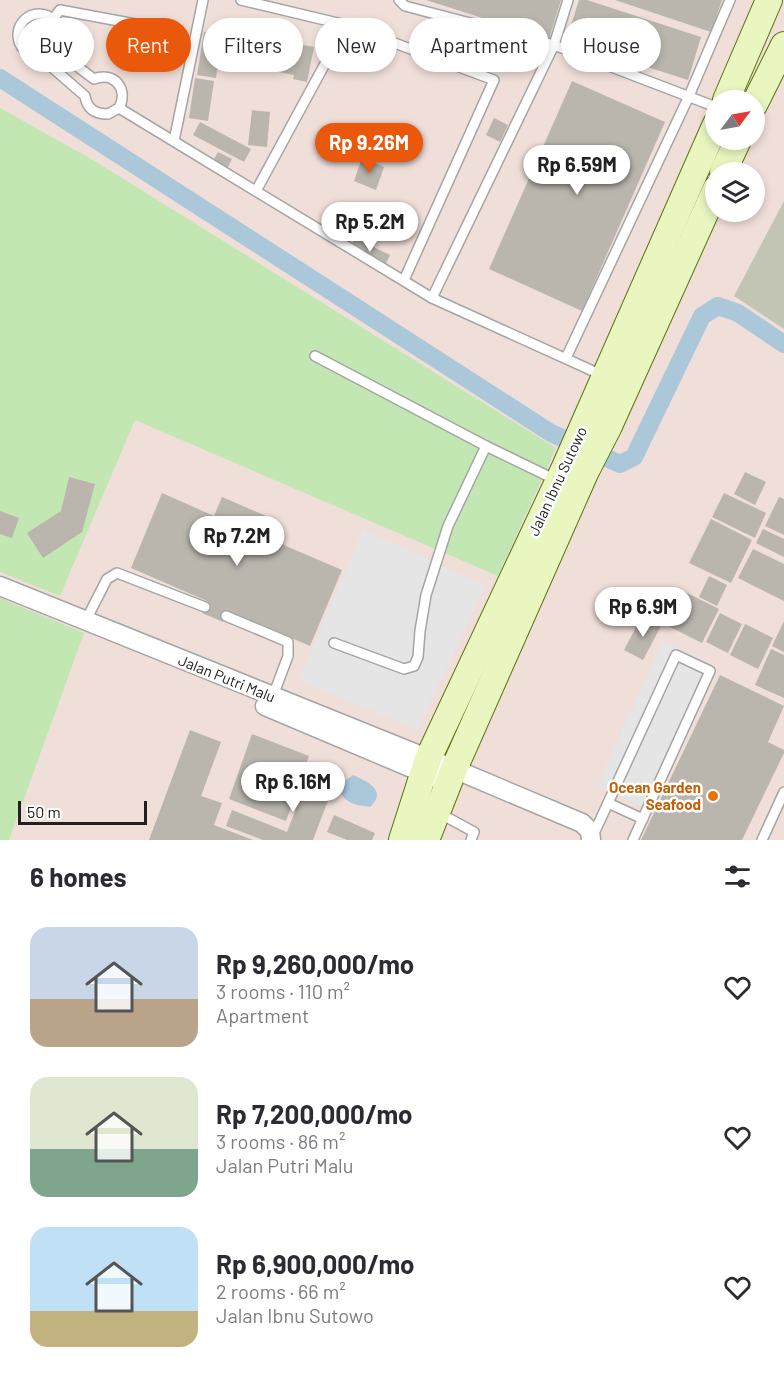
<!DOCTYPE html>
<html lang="en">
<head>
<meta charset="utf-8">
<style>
	body { margin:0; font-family:Barlow,sans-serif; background:#f7f7f7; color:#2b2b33; height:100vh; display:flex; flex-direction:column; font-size:22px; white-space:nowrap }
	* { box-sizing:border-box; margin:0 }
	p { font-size:20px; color:#7c7c81 }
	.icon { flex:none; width:33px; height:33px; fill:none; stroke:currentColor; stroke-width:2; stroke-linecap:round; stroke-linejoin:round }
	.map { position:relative; height:840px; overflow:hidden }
	.details { display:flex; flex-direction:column; background:#fff; flex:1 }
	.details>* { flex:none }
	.guide { position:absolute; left:18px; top:18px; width:748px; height:54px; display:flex; gap:12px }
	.needle { width:39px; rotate:58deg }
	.fabs { position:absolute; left:705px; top:90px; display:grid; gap:12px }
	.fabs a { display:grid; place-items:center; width:60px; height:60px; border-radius:50%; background:#fff; box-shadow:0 3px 9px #0003; font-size:30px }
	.scale { position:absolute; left:18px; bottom:15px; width:129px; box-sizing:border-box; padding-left:6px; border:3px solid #212121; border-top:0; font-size:16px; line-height:21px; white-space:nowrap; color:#212121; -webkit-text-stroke:4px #fff; paint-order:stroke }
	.price { position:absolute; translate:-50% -51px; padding:0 14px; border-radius:21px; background:#fff; color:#222; font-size:20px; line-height:39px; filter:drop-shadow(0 2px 3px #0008) }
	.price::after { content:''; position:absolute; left:50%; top:36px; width:18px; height:14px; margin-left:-9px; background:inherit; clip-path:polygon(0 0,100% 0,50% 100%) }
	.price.current { background:#ea580c; color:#fff }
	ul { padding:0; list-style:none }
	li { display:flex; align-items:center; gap:18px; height:150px; padding:0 30px }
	li span { display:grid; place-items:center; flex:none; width:168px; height:120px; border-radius:18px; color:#555 }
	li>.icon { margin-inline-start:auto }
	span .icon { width:72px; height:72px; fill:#fffc; stroke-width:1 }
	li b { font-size:26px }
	h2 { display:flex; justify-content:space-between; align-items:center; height:72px; padding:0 30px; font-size:26px }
	.tag { padding:0 21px; border-radius:27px; background:#fff; box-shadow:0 3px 9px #0003; font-size:21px; line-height:54px }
	.tag.current { background:#ea580c; color:#fff }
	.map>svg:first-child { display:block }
</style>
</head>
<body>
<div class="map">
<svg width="784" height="840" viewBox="0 0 784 840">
	<rect width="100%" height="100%" fill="#f1efe8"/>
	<path fill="#f0ded9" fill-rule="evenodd" d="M0,0h784v840h-784zM716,100h38v40h-38zM716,172h38v40h-38z"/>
	<polygon fill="#c2c5b4" points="784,201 784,329 734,296"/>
	<g fill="#c2e7b2">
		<polygon points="0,108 93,160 556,448 498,576 135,420 60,596 0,572"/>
		<polygon points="0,598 84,633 9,840 0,840"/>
	</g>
	<g fill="#e5e5e5">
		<polygon points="363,530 486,586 417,730 299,680"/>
		<polygon points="663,641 709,662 643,807 597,786"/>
	</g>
	<path fill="#abc8db" d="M353,775c16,7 34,16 17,32 -15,-2 -27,-4 -31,-19l6,-7z"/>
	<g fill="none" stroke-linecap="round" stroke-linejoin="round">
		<polyline stroke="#abc8db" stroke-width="18" points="0,78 551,433 620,464 634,457 702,316 718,306 738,313 784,344"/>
	</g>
	<g fill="#bab6ae">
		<polygon points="426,0 561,0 549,39"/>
		<polygon points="579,0 587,0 701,37 688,80 566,41"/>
		<polygon points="615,0 722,0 711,32"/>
		<polygon points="231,31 314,47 307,82 293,79 294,75 257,68 261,52 228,45"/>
		<polygon points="204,32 222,35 216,78 197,75"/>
		<polygon points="195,78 214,81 208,121 189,118"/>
		<polygon points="572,81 665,122 582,311 489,269"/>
		<polygon points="252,110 270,112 267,147 248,145"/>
		<polygon points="494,118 508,125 500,142 486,135"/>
		<polygon points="200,122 251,149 244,162 193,135"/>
		<polygon points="218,152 232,159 225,172 211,165"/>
		<polygon points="362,158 384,167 376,190 354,181"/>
		<polygon points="355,238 390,255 384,268 349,251"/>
		<polygon points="745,472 766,482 755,505 734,494"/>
		<polygon points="69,477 95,484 82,532 43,558 27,533 61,511"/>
		<polygon points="162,493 214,516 222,497 273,519 265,537 342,570 310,646 228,611 223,622 202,613 207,601 131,568"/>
		<polygon points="724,493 766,513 755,538 712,517"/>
		<polygon points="779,497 784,499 784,535 765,526"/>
		<polygon points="0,511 19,518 12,538 0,534"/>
		<polygon points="711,519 752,540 731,583 689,563"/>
		<polygon points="763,529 784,539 784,557 756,543"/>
		<polygon points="753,549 784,564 784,601 738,578"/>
		<polygon points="709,576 727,585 717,606 699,597"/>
		<polygon points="677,588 719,609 702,643 660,622"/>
		<polygon points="720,613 742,624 728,653 706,642"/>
		<polygon points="642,616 661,626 643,660 624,650"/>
		<polygon points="784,621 784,652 772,646"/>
		<polygon points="745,624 773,638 758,669 730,655"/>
		<polygon points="771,649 784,655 784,698 755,685"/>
		<polygon points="720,675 784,706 768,742 784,750 784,753 742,840 641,840"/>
		<polygon points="190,730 221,742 201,796 222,803 214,825 253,840 149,840"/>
		<polygon points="252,734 309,756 286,821 229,799"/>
		<polygon points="312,767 337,777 313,840 263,840 226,826 232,810 287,832"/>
		<polygon points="334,815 375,833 372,840 347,840 327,832"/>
	</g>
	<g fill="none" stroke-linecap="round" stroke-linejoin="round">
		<defs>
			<g id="service">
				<polyline points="241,0 346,25 494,80 404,280"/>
				<polyline points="399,0 405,6 554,45 716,107"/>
				<circle cx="39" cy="35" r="21"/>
				<polyline points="53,19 60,10 162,29"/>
				<path d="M39,56l46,40c2,13 10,18 23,18l11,-6c10,-19 -5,-37 -25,-29l-40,-30"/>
				<polyline points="119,108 432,298 604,376"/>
				<polyline points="174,141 203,0"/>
				<polyline points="256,191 346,25"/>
				<polyline points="432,298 554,45 568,0"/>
				<polyline points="315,356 486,446 556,480"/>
				<polyline points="566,358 689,96 730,0"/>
				<polyline points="226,616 288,642 288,656 273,696"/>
				<polyline points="86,620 107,579 117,573 205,607"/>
				<polyline points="334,643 404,669 414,666 418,657 420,631 426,595 448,526 486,446"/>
				<polyline points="608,803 643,819"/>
				<polyline points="439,813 474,832 471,840"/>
				<polyline points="590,831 596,829 608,803 676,655 710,671 633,840"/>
				<polyline points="762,840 784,792"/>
			</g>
			<g id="minor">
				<polyline points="0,586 454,769 582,823 590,831 591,840"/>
				<polyline points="265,706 433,777"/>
			</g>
			<g id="secondary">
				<polyline points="726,100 769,0"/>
				<polyline points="754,105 784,45"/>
				<polyline points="723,172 738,140"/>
				<polyline points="402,840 428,759 565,467 716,124"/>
				<polyline points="426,840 454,769 585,473 609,426 716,189"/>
			</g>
		</defs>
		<use href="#service" stroke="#a5a5a5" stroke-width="12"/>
		<use href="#minor" stroke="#a5a5a5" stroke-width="21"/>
		<use href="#secondary" stroke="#56740c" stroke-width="28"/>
		<use href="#service" stroke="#fff" stroke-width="9"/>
		<use href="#minor" stroke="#fff" stroke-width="18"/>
		<use href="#secondary" stroke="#eaf6c0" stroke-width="26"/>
	</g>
	<circle fill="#e8710a" stroke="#fff" stroke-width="2" cx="713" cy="796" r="6"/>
	<g text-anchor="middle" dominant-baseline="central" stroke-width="5" stroke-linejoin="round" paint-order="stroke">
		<g font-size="15" fill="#212121" stroke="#fff">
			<text transform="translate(557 481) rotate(-65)">Jalan Ibnu Sutowo</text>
			<text transform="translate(227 678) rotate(22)">Jalan Putri Malu</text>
		</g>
		<g font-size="15" font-weight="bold" fill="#c56008" stroke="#fff" text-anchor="end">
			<text x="701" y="787">Ocean Garden<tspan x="701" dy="17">Seafood</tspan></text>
		</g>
	</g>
</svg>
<div class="fabs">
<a><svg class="needle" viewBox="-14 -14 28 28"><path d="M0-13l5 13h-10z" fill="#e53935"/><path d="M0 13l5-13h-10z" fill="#7c7c81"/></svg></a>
<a><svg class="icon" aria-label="layers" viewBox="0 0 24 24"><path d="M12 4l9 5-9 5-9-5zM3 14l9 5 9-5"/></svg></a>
</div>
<div class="scale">50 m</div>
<b class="price current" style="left:369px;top:174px">Rp 9.26M</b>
<b class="price" style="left:577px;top:196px">Rp 6.59M</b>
<b class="price" style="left:370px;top:253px">Rp 5.2M</b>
<b class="price" style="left:237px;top:567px">Rp 7.2M</b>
<b class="price" style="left:643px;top:638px">Rp 6.9M</b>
<b class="price" style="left:293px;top:813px">Rp 6.16M</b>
<div class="guide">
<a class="tag">Buy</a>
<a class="tag current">Rent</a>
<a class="tag">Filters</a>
<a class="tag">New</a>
<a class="tag">Apartment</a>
<a class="tag">House</a>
</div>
</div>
<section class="details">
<h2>6 homes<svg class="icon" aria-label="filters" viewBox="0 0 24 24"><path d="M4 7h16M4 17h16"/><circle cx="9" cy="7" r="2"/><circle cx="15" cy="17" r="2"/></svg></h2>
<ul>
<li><span style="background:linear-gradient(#c9d6e8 60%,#b9a48a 0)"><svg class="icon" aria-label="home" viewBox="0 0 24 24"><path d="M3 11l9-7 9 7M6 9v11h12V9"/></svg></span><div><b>Rp 9,260,000/mo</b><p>3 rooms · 110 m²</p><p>Apartment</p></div><svg class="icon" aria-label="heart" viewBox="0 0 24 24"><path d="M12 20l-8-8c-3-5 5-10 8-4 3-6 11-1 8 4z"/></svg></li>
<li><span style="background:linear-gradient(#dfe7d0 60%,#7fa58c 0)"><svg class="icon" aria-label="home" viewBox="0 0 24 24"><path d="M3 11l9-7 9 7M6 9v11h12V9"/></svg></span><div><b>Rp 7,200,000/mo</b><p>3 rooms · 86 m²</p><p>Jalan Putri Malu</p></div><svg class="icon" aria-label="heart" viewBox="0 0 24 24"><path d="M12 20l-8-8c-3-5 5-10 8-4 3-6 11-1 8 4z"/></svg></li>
<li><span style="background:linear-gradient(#bfe0f5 70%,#c2b280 0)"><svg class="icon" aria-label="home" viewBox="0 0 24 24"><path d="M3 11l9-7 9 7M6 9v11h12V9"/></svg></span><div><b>Rp 6,900,000/mo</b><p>2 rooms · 66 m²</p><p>Jalan Ibnu Sutowo</p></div><svg class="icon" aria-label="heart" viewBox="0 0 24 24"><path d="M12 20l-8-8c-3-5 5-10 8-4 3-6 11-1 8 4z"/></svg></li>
</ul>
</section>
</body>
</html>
